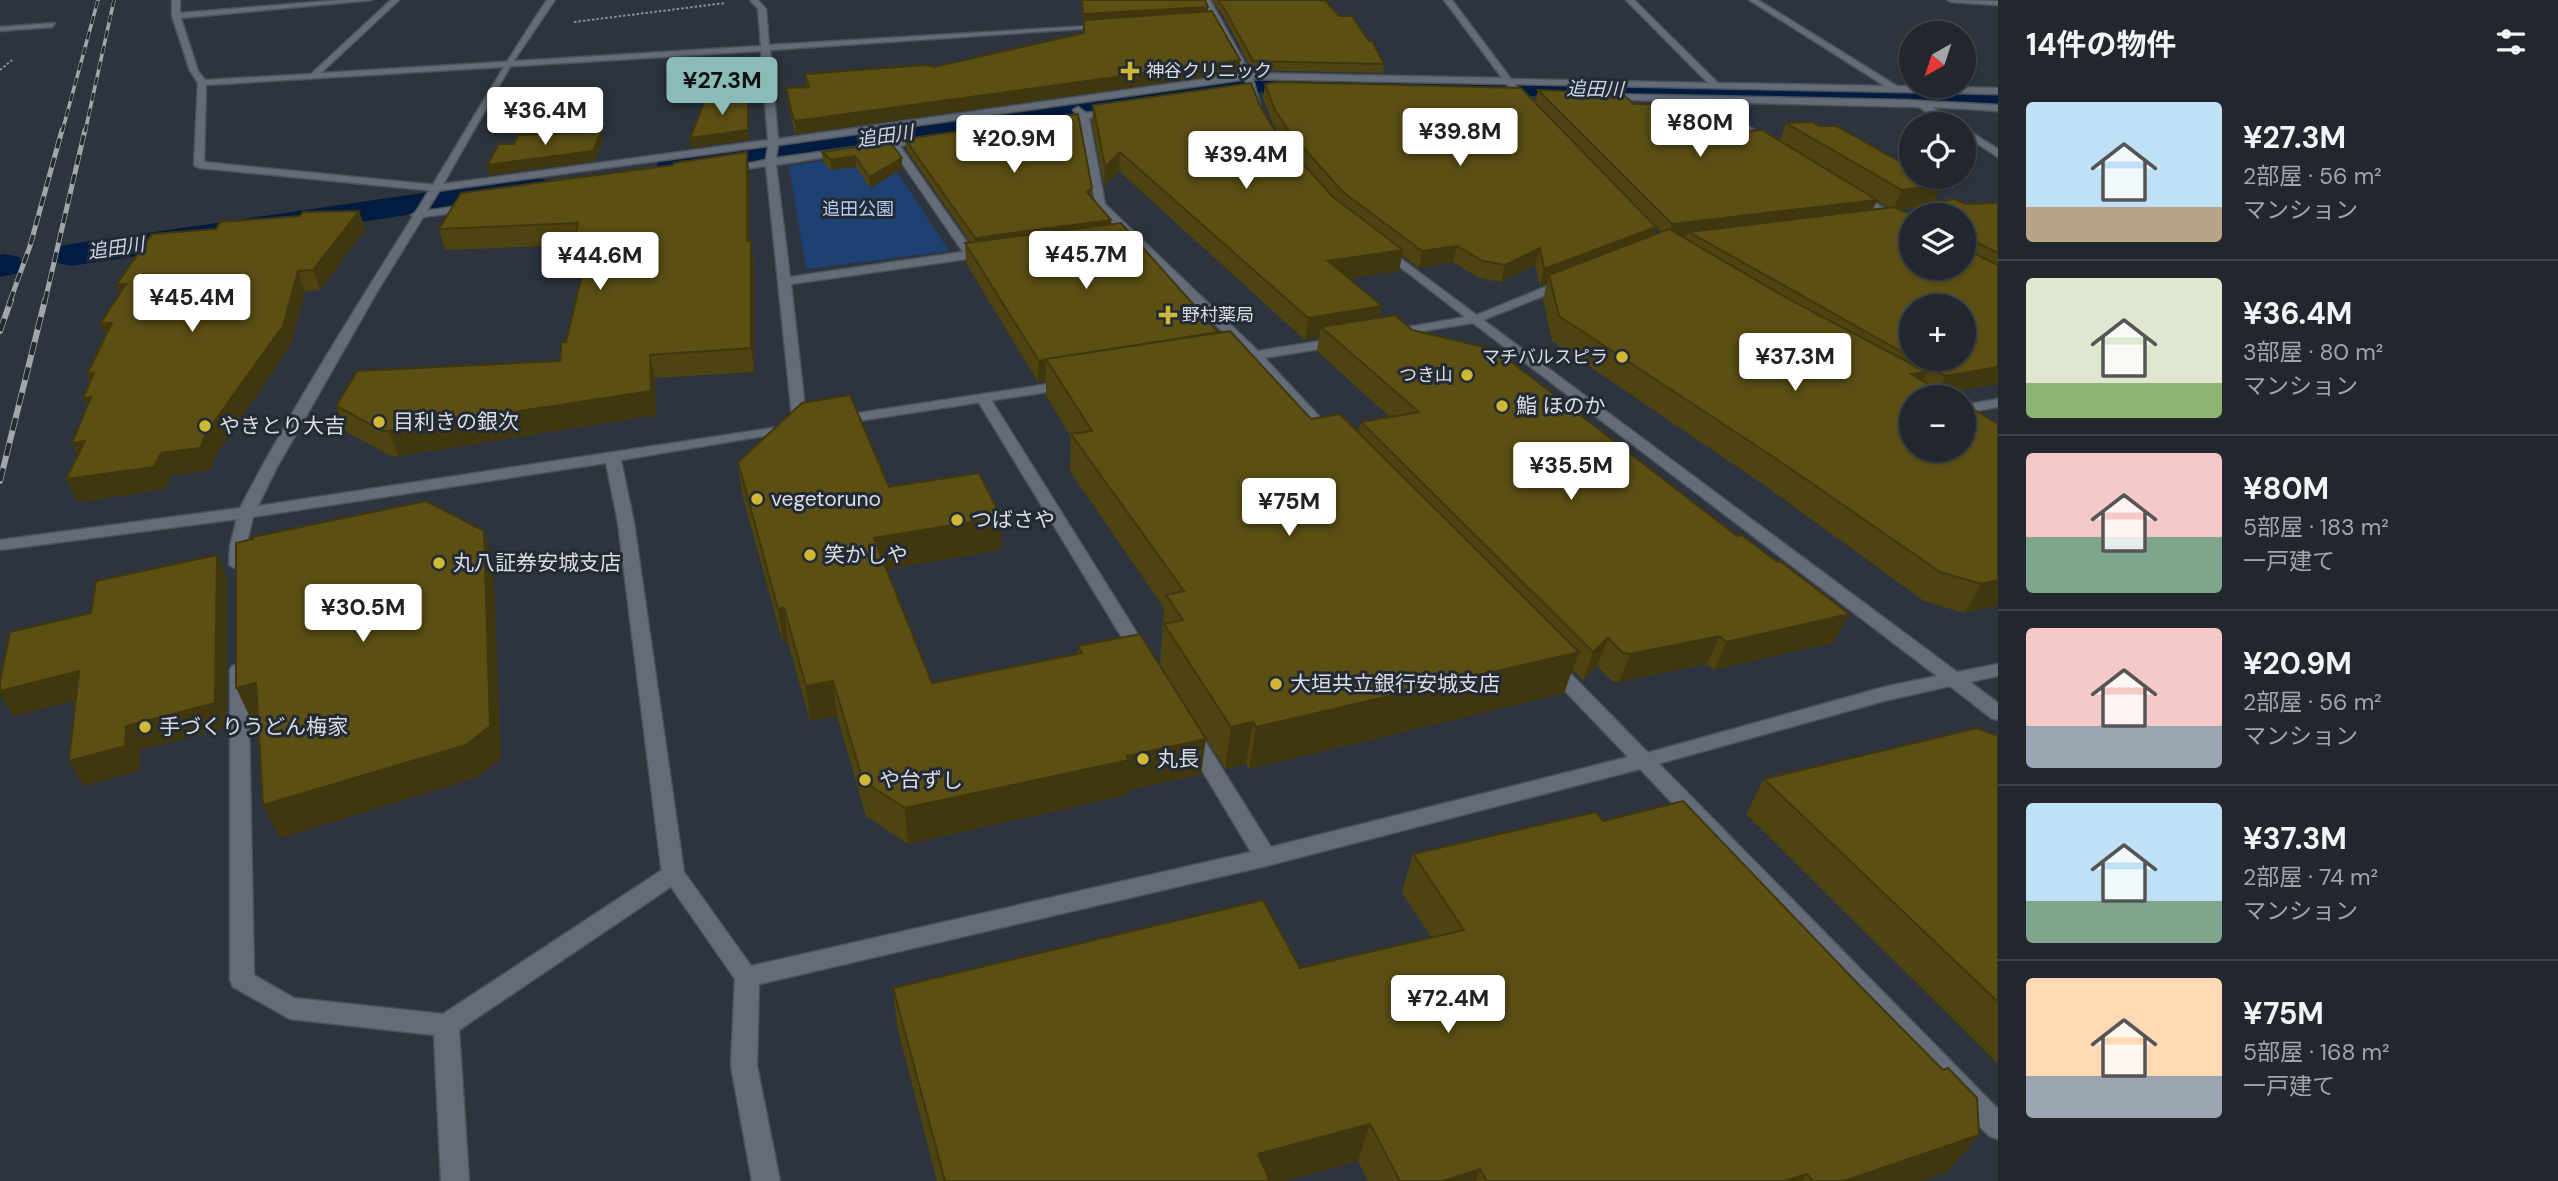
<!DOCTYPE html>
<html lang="ja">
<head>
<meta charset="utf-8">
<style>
	body { margin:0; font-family:"DM Sans","Noto Sans JP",sans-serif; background:#2a2f36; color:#f1f3f6; height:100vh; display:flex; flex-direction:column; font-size:26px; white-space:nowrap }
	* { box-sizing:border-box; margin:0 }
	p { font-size:23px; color:#a2a5aa }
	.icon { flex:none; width:38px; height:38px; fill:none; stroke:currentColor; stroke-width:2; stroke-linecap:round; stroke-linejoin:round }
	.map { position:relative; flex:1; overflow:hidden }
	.panel { display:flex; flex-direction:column; background:#22272e; width:560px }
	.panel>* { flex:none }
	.needle { width:46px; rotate:219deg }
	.controls { position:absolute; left:1899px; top:21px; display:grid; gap:14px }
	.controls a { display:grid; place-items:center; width:77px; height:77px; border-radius:50%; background:#22272e; box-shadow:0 2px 5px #0004,0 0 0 2px #3f444a; font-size:35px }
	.price { position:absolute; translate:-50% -60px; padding:0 16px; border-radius:7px; background:#fff; color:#222; font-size:23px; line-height:46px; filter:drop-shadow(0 2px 4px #0008) }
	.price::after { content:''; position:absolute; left:50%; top:42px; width:21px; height:16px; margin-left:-10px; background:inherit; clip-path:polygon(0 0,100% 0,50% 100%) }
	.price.on { background:#8bbbb9; color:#111 }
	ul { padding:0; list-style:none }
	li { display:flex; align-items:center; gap:21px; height:175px; padding:0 28px }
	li+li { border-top:2px solid #3f444a }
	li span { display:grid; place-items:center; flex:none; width:196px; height:140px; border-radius:7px; color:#555 }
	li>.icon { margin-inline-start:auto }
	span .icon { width:84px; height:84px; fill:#fffc; stroke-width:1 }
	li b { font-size:30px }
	h2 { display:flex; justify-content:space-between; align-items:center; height:84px; padding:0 28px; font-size:30px }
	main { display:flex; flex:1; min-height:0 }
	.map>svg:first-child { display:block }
</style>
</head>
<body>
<main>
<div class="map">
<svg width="1998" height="1181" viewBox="0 0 1998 1181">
	<rect width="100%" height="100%" fill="#2d343e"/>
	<polygon fill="#1d4173" points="883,151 949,251 806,269 789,166"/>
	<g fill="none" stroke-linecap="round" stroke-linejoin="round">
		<g fill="#021b40" fill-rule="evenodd">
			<polygon points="1285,74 1998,89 1998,107 1285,90 1196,99 672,177 660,174 656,167 660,160 672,157 1196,81"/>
			<polygon points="533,177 545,180 550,187 545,194 71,266 58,263 52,255 58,247 71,244"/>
			<polygon points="5,254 19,257 24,265 19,273 0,277 0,255"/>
		</g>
		<defs>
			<g id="minor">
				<path d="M172,0h8v13l161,-13h31l-191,18 17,53 7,9 106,-6 80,-74h8l-78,73 440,-27 -3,-37 -8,-9h8l8,9 3,36 337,-20 4,2 -340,23 8,89 470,-66 254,5 -58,-78h8l59,79 197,4 -82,-83h8l84,83 167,3 -136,-86h9l139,86 101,2v6l-483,-10 2,3 -4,3 -7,-6 -258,-5 -470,66 -2,13 154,-21v4l-30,5 73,105 15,-3 6,4 -6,4 -197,28 16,142 -7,4 -7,-4 -27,-260 -40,6 -5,-3 45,-9 2,-14 -332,45 -237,-23 -5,-3 4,-82 -8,-12 -18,-55zM761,51l7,89 -332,45 -232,-23 2,-77zM891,147l72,105 -173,25 -14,-112z"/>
				<polygon points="1947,0 1998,1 1998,5 1951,2"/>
				<polygon points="55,23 52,27 0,31 0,27"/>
				<polygon points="1603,94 1904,100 1998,105 1998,111 1933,107 1957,124 1946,124 1919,107 1707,102 1774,141 1776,143 1771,146 1697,102 1600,99 1600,95"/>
				<polygon points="1078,107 1086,113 1114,109 1119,112 1089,118 1105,204 1259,352 1334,432 1336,435 1334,438 1324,438 1249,358 1096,207 1080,119 1055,123 1050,120 1077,114 1073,110"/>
				<polygon points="1964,128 1998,149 1998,157 1964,135"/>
				<polygon points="1855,191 1911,224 1911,232 1851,196 1850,194"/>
				<polygon points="474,204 479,207 478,209 417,218 411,215 417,212"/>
				<polygon points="1567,278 1573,282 1571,285 1478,322 1468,322 1467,319"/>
				<polygon points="983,394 990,398 1150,654 1148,658 1134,658 1132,654 976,398"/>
				<polygon points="1998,399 1998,407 1964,413 1964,405"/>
				<polygon points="246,508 254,513 246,546 247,565 238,570 229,565 230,546 238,513"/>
				<polygon points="1553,661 1560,663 1998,1109 1998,1139 1989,1136 1640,769 1266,866 747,987 738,984 735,977 738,970 747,967 1251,852 1181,735 1184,730 1198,730 1271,847 1628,757 1546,671 1544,667 1546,663"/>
				<polygon points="239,664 246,666 248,670 254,975 294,998 443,1014 665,868 673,865 681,868 684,874 681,880 459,1030 469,1181 441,1181 434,1035 290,1019 233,987 230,980 230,670 232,666"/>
			</g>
			<g id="tertiary">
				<path d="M547,0h8l-44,65 -70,123 -64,104 -101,177 -18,37 540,-82 2,3 -2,3 -5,1 -172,29 13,63 50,349 75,105 -2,89 23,115h-28l-21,-115 4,-87 -73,-105 -44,-351 -12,-60 -360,55 -246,32v-10l240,-32c57,-110 125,-214 190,-319 39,-63 75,-127 117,-189z"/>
				<polygon points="1202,0 1210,0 1252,76 1260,105 1252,103 1244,76"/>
				<polygon points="1381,244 1957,672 1998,664 1998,676 1970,682 1998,703 1998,720 1991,718 1950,686 1884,701 1643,768 1636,766 1633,761 1636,756 1884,687 1937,676 1473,323 1386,337 1386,331 1465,317 1377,249 1375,247"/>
				<polygon points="1339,338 1346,342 1344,345 1232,363 1225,359 1232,355"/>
				<polygon points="1069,381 1076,385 1074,388 838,424 831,420 838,416"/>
			</g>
		</defs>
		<use href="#minor" stroke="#4c525a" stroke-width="3"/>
		<use href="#tertiary" stroke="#4c525a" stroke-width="3"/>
		<g stroke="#8a8f98" stroke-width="2" stroke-dasharray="2.5 2" stroke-linecap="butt">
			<polyline points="574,22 725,3"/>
			<polyline points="0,70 12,60"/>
		</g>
		<use href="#minor" fill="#646c77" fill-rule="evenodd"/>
		<use href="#tertiary" fill="#646c77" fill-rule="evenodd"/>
		<defs>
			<g id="rail-far2">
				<polyline points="62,132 98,0"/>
				<polyline points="85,132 114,0"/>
			</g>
			<g id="rail-far1">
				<polyline points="10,301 30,246 62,130"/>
				<polyline points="45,301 85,130"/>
			</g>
			<g id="rail">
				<polyline points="0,331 11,300"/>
				<polyline points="0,481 45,300"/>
			</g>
		</defs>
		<use href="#rail-far2" stroke="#a1a6ae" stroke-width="3.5"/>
		<use href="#rail-far1" stroke="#a1a6ae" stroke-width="5"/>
		<use href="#rail" stroke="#a1a6ae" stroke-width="6"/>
		<use href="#rail-far2" stroke="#242a34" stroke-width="2.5" stroke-dasharray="8" stroke-linecap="butt"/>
		<use href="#rail-far1" stroke="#242a34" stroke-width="3.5" stroke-dasharray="10" stroke-linecap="butt"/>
		<use href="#rail" stroke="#242a34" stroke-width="4.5" stroke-dasharray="13" stroke-linecap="butt"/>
	</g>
	<g fill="#4e4411" fill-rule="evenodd">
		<polygon points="1082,0 1205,0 1208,7 1208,12 1240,60 1239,72 796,134 794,131 788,100 786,88 806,87 805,74 934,67 1083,33"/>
		<polygon points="1212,0 1325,0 1384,64 1383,73 1252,70 1225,18"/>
		<path d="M1265,84l391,143 -3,8 8,-3 -126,-130 3,-12 96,14 146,37 6,-18 33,3 122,59 -7,17 31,2h33v180l-54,9 54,212 -34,8 -40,-12 -157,-114 -215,-146 -9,-42 4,-16 -7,3 -5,-21 -34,17 -22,-4 -26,-16 -34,6 -17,-13 -3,16 -51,7 34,28 -3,11 33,13 325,206 40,26 72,52 -15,28 -120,28 -7,-6 -88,18 -7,-1 -15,-15 -14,14 -11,-11 -8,24 -315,76 -3,-5 -21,5 -65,-105 4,-56 -94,-137 1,-34 -25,-42v-14l-8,1 -72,-119 -1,-20h6l-65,-94 -1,-10 187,49 -1,9 20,23v4l107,108 93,87 47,13 3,-10 29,-5 -73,-66 2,-14 -14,3 -186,-169 -15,15 -12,-64 1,-17 168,3 18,29 10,11 -16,-24 -10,-26zM1877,201l11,7 -15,1zM1914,208l-3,7 -11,-6zM1911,215h53l-53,53zM1911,306l53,53h-53z"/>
		<polygon points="747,152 749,172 750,241 751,241 754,263 754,372 655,378 656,415 398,456 391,456 345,431 336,406 560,361 566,342 585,259 580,259 576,245 445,250 439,229 673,165"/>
		<polygon points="822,152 902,158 902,169 870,188 856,167 831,170 823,162"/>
		<polygon points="359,211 365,229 320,290 305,291 290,346 215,456 210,470 171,475 165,489 78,502 78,455 72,443 87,406 83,398 90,381 87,374 216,229 300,216"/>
		<polygon points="738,462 889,487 1001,550 887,569 932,683 1078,654 1078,646 1201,774 1126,791 1126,795 908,844 866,816 837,716 810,721 788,642 783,643 742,494"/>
		<polygon points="1998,736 1998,1064 1746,814 1764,779"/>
		<polygon points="1603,821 1979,1135 1947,1172 1921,1181 1368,1181 1358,1161 1285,1181 937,1181 897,1026 893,988 1300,968 1431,937 1402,892 1413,854"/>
	</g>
	<g fill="#40370e">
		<polygon points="1208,7 1207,15 1083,23 1083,14"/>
		<polygon points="1240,60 1239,72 796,134 795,121"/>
		<polygon points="748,98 749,140 691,148 690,138"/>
		<polygon points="601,132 602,142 595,161 489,175 487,165"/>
		<polygon points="747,152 749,172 750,263 747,241"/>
		<polygon points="1120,152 1119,171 1104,186 1105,167"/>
		<polygon points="855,156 856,167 831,170 831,160"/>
		<polygon points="902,158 902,169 870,188 869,177"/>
		<polygon points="1941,185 1932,205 1916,204 1914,208 1893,210 1902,190"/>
		<polygon points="1877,200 1871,213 1689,232 1687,236 1667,238 1672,224"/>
		<polygon points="359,211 365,229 320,290 313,270"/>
		<polygon points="1111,220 1110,231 975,249 975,238"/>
		<polygon points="1656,227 1650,243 1549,275 1547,283 1540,286 1544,269"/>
		<polygon points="751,241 754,263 754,372 751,348"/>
		<polygon points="1457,246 1453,262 1419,268 1422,251"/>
		<polygon points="1540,248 1535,265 1501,282 1505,265"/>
		<polygon points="1403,250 1399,271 1325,282 1328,261"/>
		<polygon points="298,271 305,291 290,346 215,456 210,470 171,475 165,489 78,502 66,479 161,453"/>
		<polygon points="126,284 124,304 116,285"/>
		<polygon points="1382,306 1377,328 1321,327 1319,337 1305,340 1308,318"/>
		<polygon points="112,323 110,345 100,324"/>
		<polygon points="650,355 655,378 656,415 398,456 389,431"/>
		<polygon points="1046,360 1046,381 1038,382 1039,361"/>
		<polygon points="1998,367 1998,384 1936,394 1945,376"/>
		<polygon points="1927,372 1914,397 1911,374"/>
		<polygon points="94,373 97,395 87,374"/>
		<polygon points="91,397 94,420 83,398"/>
		<polygon points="85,441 83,465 72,443"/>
		<polygon points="1001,517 1001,550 877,571 874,538"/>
		<polygon points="484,531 493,562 501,758 478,777 280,838 263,805"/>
		<polygon points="217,555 227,578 227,727 140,750 139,771 84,786 69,761"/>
		<polygon points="1998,580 1998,605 1964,613 1981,584"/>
		<polygon points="784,608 788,642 783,643 778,609"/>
		<polygon points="1849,614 1834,642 1714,670 1726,642"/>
		<polygon points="1720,636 1707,664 1619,682 1630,654"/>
		<polygon points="1608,638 1597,666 1583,680 1593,652"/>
		<polygon points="1579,652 1564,693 1249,769 1256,727"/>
		<polygon points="79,671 93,696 13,716 0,695 0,691"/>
		<polygon points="833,681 837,716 810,721 806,686"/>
		<polygon points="256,683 271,715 252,721 236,688"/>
		<polygon points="1253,722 1246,764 1225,769 1231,727"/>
		<polygon points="1206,739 1201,774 1126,791 1126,795 908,844 905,808"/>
		<polygon points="1370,1124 1358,1161 1285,1181 1252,1181 1258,1154"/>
		<polygon points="1979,1135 1947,1172 1921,1181 1844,1181"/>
		<polygon points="1480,1169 1475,1181 1443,1181"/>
		<polygon points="1807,1174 1801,1181 1784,1181"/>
	</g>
	<g fill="#5b4f14" stroke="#40370e" stroke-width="2">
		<polygon points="1082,0 1205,0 1208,7 1083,14"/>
		<polygon points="1218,0 1325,0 1339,16 1352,16 1369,41 1372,41 1384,64 1253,61 1225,10"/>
		<polygon points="1212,11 1240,60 795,121 793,118 786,88 809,87 805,74 925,65 934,67 1084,33 1084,20"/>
		<polygon points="1278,82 1521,88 1656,227 1544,269 1540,248 1505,265 1483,261 1457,246 1422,251 1343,192 1291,134 1275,110 1265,84"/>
		<polygon points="1251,83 1261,108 1279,137 1332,196 1403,250 1328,261 1382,306 1308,318 1120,152 1105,167 1093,105"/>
		<polygon points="1538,90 1621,93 1634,104 1710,105 1743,131 1762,130 1877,200 1672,224"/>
		<polygon points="706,98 748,98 748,130 690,138"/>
		<polygon points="1078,114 1092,188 1087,192 1111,220 975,238 905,139"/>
		<polygon points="1812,122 1819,126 1836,126 1911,168 1911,177 1927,177 1941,185 1902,190 1786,123"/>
		<polygon points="601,132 593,151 487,165 499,144 514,144 518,135"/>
		<polygon points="890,142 902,158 869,177 855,156 831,160 822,152"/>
		<polygon points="747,152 747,241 751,241 751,348 650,355 651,391 389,431 383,431 336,406 357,371 560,361 562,342 566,342 591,237 575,238 578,223 439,229 461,193 673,165 674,163"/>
		<polygon points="1955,199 1965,204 1995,203 1998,204 1998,253 1970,239 1971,252 1998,265 1998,367 1945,376 1914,359 1964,359 1964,306 1911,306 1911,357 1689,232 1894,207 1912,215 1911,215 1911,268 1964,268 1964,215 1919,215 1921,208 1916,204"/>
		<polygon points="359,211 313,270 298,271 283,326 206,433 200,448 161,453 154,467 66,479 85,441 72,443 91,397 83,398 94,373 87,374 112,323 100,324 126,284 116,285 152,234 216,229 220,222 300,216 303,212"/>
		<polygon points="1121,223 1218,332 1039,361 965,243"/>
		<polygon points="1669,229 1792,301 1927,372 1911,374 1951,397 1911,397 1911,450 1964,450 1964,404 1998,424 1998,580 1981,584 1940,572 1778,460 1559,316 1549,275"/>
		<polygon points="1395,315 1412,330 1496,350 1737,536 1742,535 1777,562 1780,561 1849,614 1726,642 1720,636 1630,654 1623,653 1608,638 1593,652 1361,422 1419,412 1321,327"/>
		<polygon points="1230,331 1311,419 1340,414 1579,652 1256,727 1253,722 1231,727 1164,624 1183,620 1166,595 1184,591 1071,434 1092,431 1046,359"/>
		<polygon points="850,395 889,487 979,473 1001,517 874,538 932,683 1082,653 1078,646 1140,634 1206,739 1127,756 1129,760 905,808 863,781 833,681 806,686 784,608 778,609 738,462 802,403"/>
		<polygon points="426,501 484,531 490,726 466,745 263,805 256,683 236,688 236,543 253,539 253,537"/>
		<polygon points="217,555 215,703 126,726 125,746 69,761 79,671 0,691 0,680 10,632 91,613 96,581"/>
		<polygon points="1977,728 1998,736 1998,1002 1764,779"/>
		<polygon points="1683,801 1861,987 1943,1070 1948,1068 1977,1098 1979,1135 1844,1181 1813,1181 1807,1174 1784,1181 1487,1181 1480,1169 1443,1181 1400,1181 1370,1124 1258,1154 1270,1181 945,1181 893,988 1263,900 1300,968 1464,930 1413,854 1596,812 1603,821"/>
	</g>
	<g fill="#d1b736" stroke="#242a34" stroke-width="2.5">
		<path d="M1126.5 60.5h7v7h7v7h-7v7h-7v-7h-7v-7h7z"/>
		<path d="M1164.5 304.5h7v7h7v7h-7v7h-7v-7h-7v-7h7z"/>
		<circle cx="1622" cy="357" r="7"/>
		<circle cx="1467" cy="375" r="7"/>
		<circle cx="1502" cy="406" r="7"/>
		<circle cx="379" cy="422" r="7"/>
		<circle cx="205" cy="426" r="7"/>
		<circle cx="757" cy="499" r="7"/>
		<circle cx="957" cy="520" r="7"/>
		<circle cx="810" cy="555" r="7"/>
		<circle cx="439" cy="563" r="7"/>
		<circle cx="1276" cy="684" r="7"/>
		<circle cx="145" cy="727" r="7"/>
		<circle cx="1143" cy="759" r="7"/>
		<circle cx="865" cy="780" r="7"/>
	</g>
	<g text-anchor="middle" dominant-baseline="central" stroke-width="6" stroke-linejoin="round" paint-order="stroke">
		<g font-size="18" fill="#d9dde4" stroke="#242a34" text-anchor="start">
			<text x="1146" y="71">神谷クリニック</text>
			<text x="1182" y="315">野村薬局</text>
			<text x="1608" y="357" text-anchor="end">マチバルスピラ</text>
			<text x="1453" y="375" text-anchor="end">つき山</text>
		</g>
		<g font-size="18" fill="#b2cdf5" stroke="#242a34">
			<text x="858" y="209">追田公園</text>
		</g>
		<g font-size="19" font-style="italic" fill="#c8d7eb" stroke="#242a34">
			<text transform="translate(1595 89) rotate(1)">追田川</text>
			<text transform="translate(885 136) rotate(-8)">追田川</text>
			<text transform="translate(116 248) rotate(-8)">追田川</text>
		</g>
		<g font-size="21" fill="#d9dde4" stroke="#242a34" text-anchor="start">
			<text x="1516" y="406">鮨 ほのか</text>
			<text x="393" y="422">目利きの銀次</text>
			<text x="219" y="426">やきとり大吉</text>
			<text x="771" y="499">vegetoruno</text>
			<text x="971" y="520">つばさや</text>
			<text x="824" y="555">笑かしや</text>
			<text x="453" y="563">丸八証券安城支店</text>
			<text x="1290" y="684">大垣共立銀行安城支店</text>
			<text x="159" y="727">手づくりうどん梅家</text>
			<text x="1157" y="759">丸長</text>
			<text x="879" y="780">や台ずし</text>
		</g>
	</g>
</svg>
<div class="controls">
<a><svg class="needle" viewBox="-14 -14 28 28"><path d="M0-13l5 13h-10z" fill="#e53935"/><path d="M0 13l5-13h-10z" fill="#a2a5aa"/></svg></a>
<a><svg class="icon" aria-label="locate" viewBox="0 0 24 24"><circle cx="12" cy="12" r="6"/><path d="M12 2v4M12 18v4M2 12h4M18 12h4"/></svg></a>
<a><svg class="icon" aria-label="layers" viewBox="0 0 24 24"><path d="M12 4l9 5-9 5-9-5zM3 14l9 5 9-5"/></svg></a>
<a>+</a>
<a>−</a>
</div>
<b class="price on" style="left:722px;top:117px">¥27.3M</b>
<b class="price" style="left:545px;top:147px">¥36.4M</b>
<b class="price" style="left:1700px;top:159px">¥80M</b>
<b class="price" style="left:1460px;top:168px">¥39.8M</b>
<b class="price" style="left:1014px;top:175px">¥20.9M</b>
<b class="price" style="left:1246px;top:191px">¥39.4M</b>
<b class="price" style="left:1086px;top:291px">¥45.7M</b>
<b class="price" style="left:600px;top:292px">¥44.6M</b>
<b class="price" style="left:192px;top:334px">¥45.4M</b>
<b class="price" style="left:1795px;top:393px">¥37.3M</b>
<b class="price" style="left:1571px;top:502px">¥35.5M</b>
<b class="price" style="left:1289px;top:538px">¥75M</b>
<b class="price" style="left:363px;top:644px">¥30.5M</b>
<b class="price" style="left:1448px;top:1035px">¥72.4M</b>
</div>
<section class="panel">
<h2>14件の物件<svg class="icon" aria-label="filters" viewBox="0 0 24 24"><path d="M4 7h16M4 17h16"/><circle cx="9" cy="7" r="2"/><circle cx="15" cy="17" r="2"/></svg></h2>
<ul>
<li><span style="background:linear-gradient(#bfe0f5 75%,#b9a48a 0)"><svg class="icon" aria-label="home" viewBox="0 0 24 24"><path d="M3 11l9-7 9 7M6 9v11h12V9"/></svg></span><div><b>¥27.3M</b><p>2部屋 · 56 m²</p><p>マンション</p></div></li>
<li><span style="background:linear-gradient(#dfe7d0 75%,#8fb573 0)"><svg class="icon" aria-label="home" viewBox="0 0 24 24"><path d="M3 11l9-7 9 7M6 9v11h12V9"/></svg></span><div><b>¥36.4M</b><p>3部屋 · 80 m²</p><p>マンション</p></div></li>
<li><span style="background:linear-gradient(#f6c9c9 60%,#7fa58c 0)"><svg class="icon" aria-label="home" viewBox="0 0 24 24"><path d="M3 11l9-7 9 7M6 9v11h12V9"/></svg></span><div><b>¥80M</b><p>5部屋 · 183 m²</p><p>一戸建て</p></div></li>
<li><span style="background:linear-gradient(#f6c9c9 70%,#9aa5b1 0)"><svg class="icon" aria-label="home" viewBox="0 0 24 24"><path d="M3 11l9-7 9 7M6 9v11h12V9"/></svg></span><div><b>¥20.9M</b><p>2部屋 · 56 m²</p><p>マンション</p></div></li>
<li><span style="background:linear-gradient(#bfe0f5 70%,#7fa58c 0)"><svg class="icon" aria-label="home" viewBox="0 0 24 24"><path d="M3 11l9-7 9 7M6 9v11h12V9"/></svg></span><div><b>¥37.3M</b><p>2部屋 · 74 m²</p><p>マンション</p></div></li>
<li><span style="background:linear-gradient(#ffd9b3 70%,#9aa5b1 0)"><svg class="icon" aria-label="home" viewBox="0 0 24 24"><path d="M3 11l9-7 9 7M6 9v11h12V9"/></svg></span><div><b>¥75M</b><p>5部屋 · 168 m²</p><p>一戸建て</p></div></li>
</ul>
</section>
</main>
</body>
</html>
